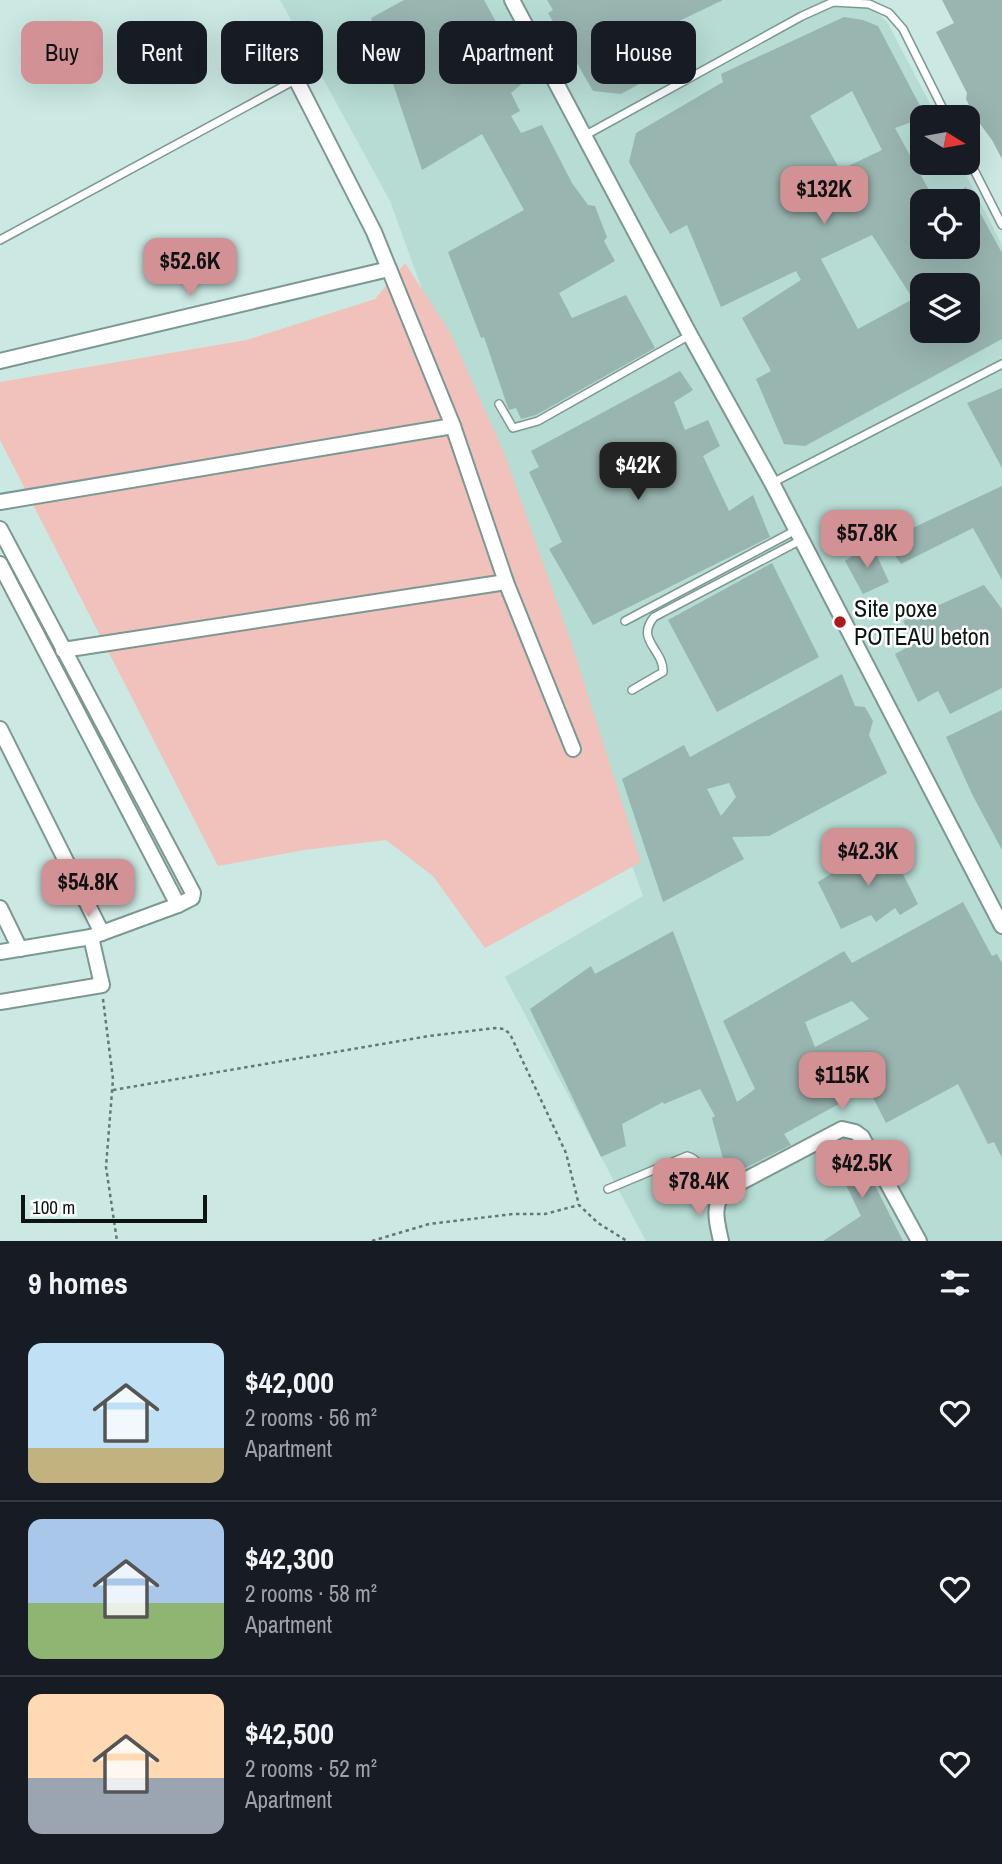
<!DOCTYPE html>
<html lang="en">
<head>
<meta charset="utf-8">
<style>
	body { margin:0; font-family:"Archivo Narrow",sans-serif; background:#242831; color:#f1f3f6; height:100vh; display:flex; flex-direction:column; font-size:26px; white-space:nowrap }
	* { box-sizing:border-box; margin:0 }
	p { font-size:23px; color:#9ea1a6 }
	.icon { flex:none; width:38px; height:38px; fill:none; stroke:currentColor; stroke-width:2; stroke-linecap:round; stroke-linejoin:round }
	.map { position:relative; height:1241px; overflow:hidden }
	.sheet { display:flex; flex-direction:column; background:#171b24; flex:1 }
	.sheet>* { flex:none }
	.top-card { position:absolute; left:21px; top:21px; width:961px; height:63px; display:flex; gap:14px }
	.needle { width:46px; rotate:101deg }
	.buttons { position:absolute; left:910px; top:105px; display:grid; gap:14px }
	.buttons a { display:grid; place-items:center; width:70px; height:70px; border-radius:14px; background:#171b24; box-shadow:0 7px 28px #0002; font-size:35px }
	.scale { position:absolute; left:21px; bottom:18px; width:186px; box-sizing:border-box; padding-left:7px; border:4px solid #0b1613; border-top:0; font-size:19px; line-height:24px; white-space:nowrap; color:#0b1613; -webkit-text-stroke:5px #fff; paint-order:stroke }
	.price { position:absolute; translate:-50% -60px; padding:0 16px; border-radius:14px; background:#d29194; color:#111; font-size:23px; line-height:46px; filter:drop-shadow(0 2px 4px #0008) }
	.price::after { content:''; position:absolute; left:50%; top:42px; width:21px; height:16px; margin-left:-10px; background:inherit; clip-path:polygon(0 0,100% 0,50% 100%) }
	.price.active { background:#222; color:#fff }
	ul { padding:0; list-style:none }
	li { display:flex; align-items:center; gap:21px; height:175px; padding:0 28px }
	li+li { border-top:2px solid #363941 }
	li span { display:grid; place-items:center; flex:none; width:196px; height:140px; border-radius:14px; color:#555 }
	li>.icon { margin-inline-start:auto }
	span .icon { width:84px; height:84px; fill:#fffc; stroke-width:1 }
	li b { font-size:30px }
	h2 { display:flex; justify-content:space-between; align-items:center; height:84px; padding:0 28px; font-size:30px }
	.pill { padding:0 24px; border-radius:14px; background:#171b24; box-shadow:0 7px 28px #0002; font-size:24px; line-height:63px }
	.pill.active { background:#d29194; color:#111 }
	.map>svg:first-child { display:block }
</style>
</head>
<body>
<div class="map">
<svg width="1002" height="1241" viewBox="0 0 1002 1241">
	<rect width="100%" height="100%" fill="#cbe8e2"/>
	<path fill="#b6dcd4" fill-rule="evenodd" d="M280,0h583l24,22 50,95h-15v46h38l42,82v996h-356l-141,-264 138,-81 -253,-695zM922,201h46v46h-46zM922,285h46v46h-46z"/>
	<polygon fill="#f1c1bb" points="405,263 451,334 504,453 571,642 641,862 485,948 433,876 386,840 304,850 218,866 0,440 0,382 247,340 375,299"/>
	<g fill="#99b5af" fill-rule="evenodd">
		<polygon points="404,0 484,0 508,44 504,47 524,82 511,93 520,111 511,116 521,133 542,125 572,183 588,205 595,206 607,237 604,241 615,261 559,293 572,318 626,295 655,348 536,415 521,419 516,408 509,410 507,405 484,337 481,338 448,252 524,210 482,134 422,170 371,18"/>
		<polygon points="547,0 723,0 652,34 667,69 621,94 593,91 548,13 553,10"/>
		<polygon points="942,0 1002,0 1002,159 992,140 975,117 966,99 967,93 936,32 954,23"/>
		<path d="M844,17l19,3 15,6 48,91 -31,11 40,73h-13v46h46v-46h-26l24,-14 36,66v86l-197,107 -21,-2 -28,-65 15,-8 -29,-53 59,-38 -5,-9 -75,36 -34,-82 -17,9 -41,-72 7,-29 87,-51 -2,-8zM852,91l30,59 -42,20 -30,-54zM872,235l41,64 -55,30 -37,-70zM922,285h46v46h-46z"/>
		<polygon points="680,371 693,390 674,402 685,430 708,420 720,446 703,456 729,511 753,495 770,537 593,625 549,549 562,542 529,472 539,467 531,451"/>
		<polygon points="1002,388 1002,468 967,403"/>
		<polygon points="1002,486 1002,580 973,528 901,564 885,541"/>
		<polygon points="871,543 889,582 863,594 845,561"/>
		<polygon points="772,563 819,657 717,712 668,620"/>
		<polygon points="984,585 1002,609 1002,688 950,714 938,691 918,702 895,654 915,643 903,621"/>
		<path d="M842,674l13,32 10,1 8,14 -4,14 18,38 -118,63 -37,1 12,22 -81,43 -41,-123 62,-34 6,12zM729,783l7,14 -15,19 -14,-27z"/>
		<polygon points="1002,710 1002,850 973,796 946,737"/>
		<polygon points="886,840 918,904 900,915 895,908 876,922 871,915 841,929 818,882"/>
		<path d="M963,902l29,54 5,-2 5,9v195l-8,-16 -6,2 -30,-60 -72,39 -18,-35 -84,46 7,11 -52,26 -13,-1 -14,-52 3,-2 -15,-27 -36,15 -1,-2 -41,22 4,22 -25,11 -71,-148 61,-43 4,8 78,-43 64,171 18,-13 -32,-68 121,-70 8,12zM852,1001l17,18 -54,28 -10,-25z"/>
		<polygon points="844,1139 853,1142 903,1241 823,1241 861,1216 829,1150"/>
	</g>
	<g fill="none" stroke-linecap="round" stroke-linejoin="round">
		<defs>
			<g id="lane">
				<polyline points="584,136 802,16 833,2 869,4 889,13 903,29 947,117"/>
				<polyline points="968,158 1002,225"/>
				<polyline points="0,240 295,80"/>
				<polyline points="499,404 513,428 538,421 690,335"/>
				<polyline points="772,483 1002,364"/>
				<polyline points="625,621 796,530"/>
				<path d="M632,690l31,-18c1,-22 -28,-32 -9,-55l147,-77"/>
				<path d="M608,1189l79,-33c19,5 19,30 32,43"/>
			</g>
			<g id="street">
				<polyline points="512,0 690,335 772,483 1002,926"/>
				<polyline points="278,44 374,232 453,426 506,582 573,749"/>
				<polyline points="0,361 389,269"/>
				<polyline points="0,502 453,426"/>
				<polyline points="0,529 193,893 192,898 178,905 91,937 0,952"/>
				<polyline points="0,564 178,905"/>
				<polyline points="63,650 506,582"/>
				<polyline points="0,729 102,933"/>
				<polyline points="0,908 20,949"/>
				<polyline points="0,1002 102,985 91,937"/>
				<path d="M721,1241c-4,-19 -10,-36 5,-51l116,-61 13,3 7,5 57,104"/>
			</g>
		</defs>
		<use href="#lane" stroke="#7c9892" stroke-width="10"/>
		<use href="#street" stroke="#7c9892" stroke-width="18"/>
		<g stroke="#647773" stroke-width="2.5" stroke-dasharray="3.5 3.5" stroke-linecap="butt">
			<polyline points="103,999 113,1079 106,1167 117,1241"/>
			<polyline points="113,1090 429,1036 495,1028 504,1029 510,1034 566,1153 579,1205 598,1223 627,1241"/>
			<polyline points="372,1241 429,1224 513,1214 545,1214 579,1205"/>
		</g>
		<use href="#lane" stroke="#fff" stroke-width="7"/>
		<use href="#street" stroke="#fff" stroke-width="14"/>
	</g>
	<circle fill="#ac191d" stroke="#fff" stroke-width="2.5" cx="840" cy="622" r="7"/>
	<g text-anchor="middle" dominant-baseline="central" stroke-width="5" stroke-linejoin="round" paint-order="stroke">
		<g font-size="24" fill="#0b1613" stroke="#fff" text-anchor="start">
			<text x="854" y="608">Site poxe<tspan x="854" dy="28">POTEAU beton</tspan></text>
		</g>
	</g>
</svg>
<div class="buttons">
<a><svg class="needle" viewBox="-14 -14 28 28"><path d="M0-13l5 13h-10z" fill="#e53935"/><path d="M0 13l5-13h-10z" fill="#9ea1a6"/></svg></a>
<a><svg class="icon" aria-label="locate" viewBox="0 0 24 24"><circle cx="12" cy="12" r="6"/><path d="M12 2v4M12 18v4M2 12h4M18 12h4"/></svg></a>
<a><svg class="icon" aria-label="layers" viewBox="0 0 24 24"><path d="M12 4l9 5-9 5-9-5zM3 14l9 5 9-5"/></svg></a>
</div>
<div class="scale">100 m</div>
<b class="price" style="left:824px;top:226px">$132K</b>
<b class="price" style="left:190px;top:298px">$52.6K</b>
<b class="price active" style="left:638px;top:502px">$42K</b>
<b class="price" style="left:867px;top:570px">$57.8K</b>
<b class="price" style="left:868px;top:888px">$42.3K</b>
<b class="price" style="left:88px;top:919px">$54.8K</b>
<b class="price" style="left:842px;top:1112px">$115K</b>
<b class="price" style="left:862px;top:1200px">$42.5K</b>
<b class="price" style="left:699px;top:1218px">$78.4K</b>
<div class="top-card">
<a class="pill active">Buy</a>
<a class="pill">Rent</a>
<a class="pill">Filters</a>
<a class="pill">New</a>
<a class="pill">Apartment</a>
<a class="pill">House</a>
</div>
</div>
<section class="sheet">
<h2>9 homes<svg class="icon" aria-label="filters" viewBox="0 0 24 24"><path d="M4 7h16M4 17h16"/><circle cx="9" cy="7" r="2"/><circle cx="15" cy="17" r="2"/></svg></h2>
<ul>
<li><span style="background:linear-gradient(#bfe0f5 75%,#c2b280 0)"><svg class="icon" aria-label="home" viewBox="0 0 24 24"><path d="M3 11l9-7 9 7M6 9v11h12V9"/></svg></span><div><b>$42,000</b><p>2 rooms · 56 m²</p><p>Apartment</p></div><svg class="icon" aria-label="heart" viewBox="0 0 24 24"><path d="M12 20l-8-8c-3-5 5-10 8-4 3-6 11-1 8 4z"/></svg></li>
<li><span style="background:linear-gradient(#a9c7e8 60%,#8fb573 0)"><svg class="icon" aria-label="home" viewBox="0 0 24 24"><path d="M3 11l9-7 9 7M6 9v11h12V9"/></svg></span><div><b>$42,300</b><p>2 rooms · 58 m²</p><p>Apartment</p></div><svg class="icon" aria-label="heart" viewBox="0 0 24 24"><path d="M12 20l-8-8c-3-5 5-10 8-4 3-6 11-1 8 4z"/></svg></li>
<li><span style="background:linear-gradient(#ffd9b3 60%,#9aa5b1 0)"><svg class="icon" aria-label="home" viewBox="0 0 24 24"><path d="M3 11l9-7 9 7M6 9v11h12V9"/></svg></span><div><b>$42,500</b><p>2 rooms · 52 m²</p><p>Apartment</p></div><svg class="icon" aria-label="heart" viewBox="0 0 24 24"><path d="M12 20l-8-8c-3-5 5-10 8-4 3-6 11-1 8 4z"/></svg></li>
</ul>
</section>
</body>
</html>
